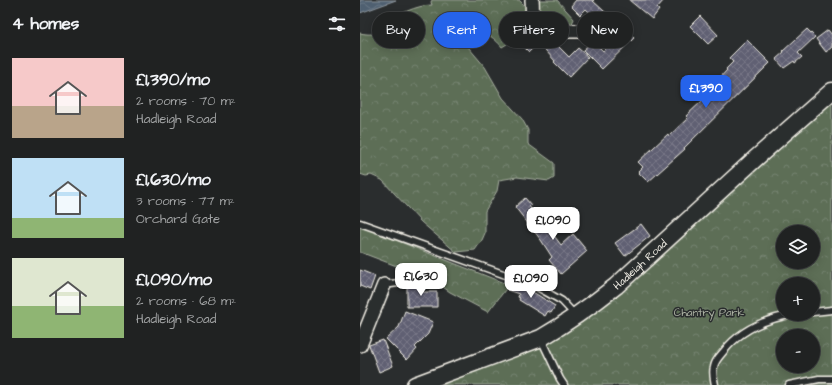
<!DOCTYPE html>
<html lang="en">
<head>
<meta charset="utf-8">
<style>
	body { margin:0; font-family:"Architects Daughter",sans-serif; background:#282a2a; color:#f1f3f6; height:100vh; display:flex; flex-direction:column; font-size:15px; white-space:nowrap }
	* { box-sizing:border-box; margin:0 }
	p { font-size:13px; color:#a2a4a5 }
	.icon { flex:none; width:22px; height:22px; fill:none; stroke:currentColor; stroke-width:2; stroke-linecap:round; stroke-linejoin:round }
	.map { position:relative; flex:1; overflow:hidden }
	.sheet { display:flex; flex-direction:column; background:#202222; width:360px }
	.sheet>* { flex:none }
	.top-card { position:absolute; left:12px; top:12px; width:380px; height:36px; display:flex; gap:8px }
	.buttons { position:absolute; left:416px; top:225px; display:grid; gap:8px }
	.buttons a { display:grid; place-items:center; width:44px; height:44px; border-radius:50%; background:#202222; box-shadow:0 2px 10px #0003,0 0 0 1px #3d3f40; font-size:20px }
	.price { position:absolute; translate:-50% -34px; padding:0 9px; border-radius:8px; background:#fff; color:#222; font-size:13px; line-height:26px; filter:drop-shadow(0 1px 2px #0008) }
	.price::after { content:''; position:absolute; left:50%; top:24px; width:12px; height:9px; margin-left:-6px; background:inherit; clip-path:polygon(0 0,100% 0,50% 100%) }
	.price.current { background:#2563eb; color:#fff }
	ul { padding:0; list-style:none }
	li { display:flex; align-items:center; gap:12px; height:100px; padding:0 12px }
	li span { display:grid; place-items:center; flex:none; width:112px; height:80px; border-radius:0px; color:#555 }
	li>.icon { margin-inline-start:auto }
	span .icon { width:48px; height:48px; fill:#fffc; stroke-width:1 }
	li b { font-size:17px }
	h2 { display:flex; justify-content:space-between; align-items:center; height:48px; padding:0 12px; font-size:17px }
	.chip { padding:0 14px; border-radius:18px; background:#202222; box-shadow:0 2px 10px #0003,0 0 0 1px #3d3f40; font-size:14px; line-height:36px }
	.chip.current { background:#2563eb; color:#fff }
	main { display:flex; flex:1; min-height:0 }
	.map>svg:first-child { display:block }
</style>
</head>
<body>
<main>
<section class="sheet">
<h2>4 homes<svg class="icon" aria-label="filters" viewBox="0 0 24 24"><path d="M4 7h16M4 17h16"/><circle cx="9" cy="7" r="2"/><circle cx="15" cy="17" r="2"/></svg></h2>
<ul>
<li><span style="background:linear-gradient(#f6c9c9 60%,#b9a48a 0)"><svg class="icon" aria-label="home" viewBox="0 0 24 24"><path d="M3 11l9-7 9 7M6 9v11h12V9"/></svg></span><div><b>£1,390/mo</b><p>2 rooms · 70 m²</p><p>Hadleigh Road</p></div></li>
<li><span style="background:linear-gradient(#bfe0f5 75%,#8fb573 0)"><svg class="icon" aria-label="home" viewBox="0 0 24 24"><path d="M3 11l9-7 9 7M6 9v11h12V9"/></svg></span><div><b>£1,630/mo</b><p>3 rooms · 77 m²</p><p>Orchard Gate</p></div></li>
<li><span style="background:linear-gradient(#dfe7d0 60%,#8fb573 0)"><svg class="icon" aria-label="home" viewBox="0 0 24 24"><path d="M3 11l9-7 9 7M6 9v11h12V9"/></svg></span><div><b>£1,090/mo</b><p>2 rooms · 68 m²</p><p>Hadleigh Road</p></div></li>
</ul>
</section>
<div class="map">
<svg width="472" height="385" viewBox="0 0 472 385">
	<defs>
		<pattern id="forest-crowns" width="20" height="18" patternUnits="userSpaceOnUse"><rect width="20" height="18" fill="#5d6e57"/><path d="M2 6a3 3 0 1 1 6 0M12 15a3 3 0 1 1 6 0" fill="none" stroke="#75836f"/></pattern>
		<pattern id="water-waves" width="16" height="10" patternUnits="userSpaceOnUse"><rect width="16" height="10" fill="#4f6071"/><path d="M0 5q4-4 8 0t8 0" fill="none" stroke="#697785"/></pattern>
		<pattern id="building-cross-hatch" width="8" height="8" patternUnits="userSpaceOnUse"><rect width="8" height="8" fill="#616073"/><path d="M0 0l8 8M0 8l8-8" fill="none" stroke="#787787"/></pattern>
	</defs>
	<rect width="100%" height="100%" fill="#2a2d2e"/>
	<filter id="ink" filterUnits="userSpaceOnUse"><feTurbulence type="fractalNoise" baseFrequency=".025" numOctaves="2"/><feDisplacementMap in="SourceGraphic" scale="8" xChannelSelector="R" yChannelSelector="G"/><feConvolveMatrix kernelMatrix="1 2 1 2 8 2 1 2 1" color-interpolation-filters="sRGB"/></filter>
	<g filter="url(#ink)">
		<g fill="url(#forest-crowns)" stroke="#a8b0a0" fill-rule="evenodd">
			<path d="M72,0h87l7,7 -1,6 -7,5 -11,3v7l4,7 -4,9 -5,3c-7,-9 -22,-20 -35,-17 -3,1 -6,4 -9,5l27,32 18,31 19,21 6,11v14l26,19v15l-5,3 -32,-4 -18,3 -2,11 -12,20v22l-3,7 -7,10 -19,2 -35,-30 -39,-42 -11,-5 -5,1 -6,-2v-141c5,1 11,2 16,0 4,-2 6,-6 9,-9 11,-9 32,-19 47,-19l-1,-3z"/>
			<path d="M179,0h18l17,19 -4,9h-13l-16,-8c-2,-7 -1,-13 -2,-20z"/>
			<path d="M472,102v283h-409l105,-34 88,-54zM423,232h30v30h-30zM423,284h30v30h-30zM423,336h30v30h-30z"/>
			<polygon points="0,226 149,285 128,312 90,292 73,280 0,252"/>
		</g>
		<polygon fill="url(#water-waves)" stroke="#919aa1" points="0,0 36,0 0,13"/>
		<g fill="url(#building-cross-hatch)" stroke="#f4f1e8">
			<polygon points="216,0 234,0 233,1 255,21 256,19 274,38 242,69 223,50 233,41 243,51 255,39 246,28 226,9 220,15 211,6"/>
			<polygon points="269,0 304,0 297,8 299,10 292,19"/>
			<polygon points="340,16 358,35 348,44 330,26"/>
			<polygon points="447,29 455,37 438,53 442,57 435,63 434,61 424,68 416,59 424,52 423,51"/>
			<polygon points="468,30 472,35 472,47 466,52 456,39"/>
			<polygon points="183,36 190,38 209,57 218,48 228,57 209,77 194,62 195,61 178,42"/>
			<polygon points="168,37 176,45 169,52 161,44"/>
			<polygon points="387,40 410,63 324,148 325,149 288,182 278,172 283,167 278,162 308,134 309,136 328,118 326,116 360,84 357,81 367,70 366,69 373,62 369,58"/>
			<polygon points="165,198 171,205 169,206 190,234 192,233 201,245 213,234 227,251 201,274 189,260 192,257 181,240 155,207"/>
			<polygon points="281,224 290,236 265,256 255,243"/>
			<polygon points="0,270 15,276 10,290 0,286"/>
			<polygon points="150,281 165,287 195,306 191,313 188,311 185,316 159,300 160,298 158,297 159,294 147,290"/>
			<polygon points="47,285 62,285 62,292 77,292 77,307 47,307"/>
			<polygon points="45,311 73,322 68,334 55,347 57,349 47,360 26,339 39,327"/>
			<polygon points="23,340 33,366 19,372 9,345"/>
		</g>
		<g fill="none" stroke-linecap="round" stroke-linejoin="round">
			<defs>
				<g id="service">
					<polyline points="156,33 175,22"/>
					<polyline points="0,223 174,285 202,301 215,315"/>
					<polyline points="24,285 38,283"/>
					<polyline points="453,312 472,310"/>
					<polyline points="181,339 200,379 204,385"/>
					<path d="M355,385c-1,-6 -3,-12 -1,-18 1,-7 6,-11 10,-16 18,-23 43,-33 72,-37"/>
					<polyline points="429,385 459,379 472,379"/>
				</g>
				<g id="minor">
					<path d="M172,0c1,7 -1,17 3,22 8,13 45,8 59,9"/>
					<polyline points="0,345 24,285"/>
				</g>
				<g id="tertiary">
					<path id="s1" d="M55,385l126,-47c26,-15 51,-33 75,-52l139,-127 77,-68"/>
				</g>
			</defs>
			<use href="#service" stroke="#f4f1e8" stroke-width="9"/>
			<use href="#minor" stroke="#f4f1e8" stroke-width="16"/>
			<use href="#tertiary" stroke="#f4f1e8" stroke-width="19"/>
			<use href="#service" stroke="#2a2d2e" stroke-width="6"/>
			<use href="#minor" stroke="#2a2d2e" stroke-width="13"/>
			<use href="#tertiary" stroke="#2a2d2e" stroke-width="16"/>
		</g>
	</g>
	<g text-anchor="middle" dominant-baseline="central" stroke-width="3" stroke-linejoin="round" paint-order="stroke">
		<g font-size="11" fill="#f4f1e8" stroke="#2a2d2e">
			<text stroke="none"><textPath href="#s1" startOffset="258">Hadleigh Road</textPath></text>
		</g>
		<g font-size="11" fill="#b0b6a7" stroke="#2a2d2e">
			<text x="349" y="312">Chantry Park</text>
		</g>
	</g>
</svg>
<div class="buttons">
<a><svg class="icon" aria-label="layers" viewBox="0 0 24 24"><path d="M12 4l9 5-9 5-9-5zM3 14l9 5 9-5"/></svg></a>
<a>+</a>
<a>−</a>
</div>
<b class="price current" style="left:346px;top:109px">£1,390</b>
<b class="price" style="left:193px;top:241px">£1,090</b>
<b class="price" style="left:61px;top:297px">£1,630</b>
<b class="price" style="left:171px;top:299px">£1,090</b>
<div class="top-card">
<a class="chip">Buy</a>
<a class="chip current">Rent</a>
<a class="chip">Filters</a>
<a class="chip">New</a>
</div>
</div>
</main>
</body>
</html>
